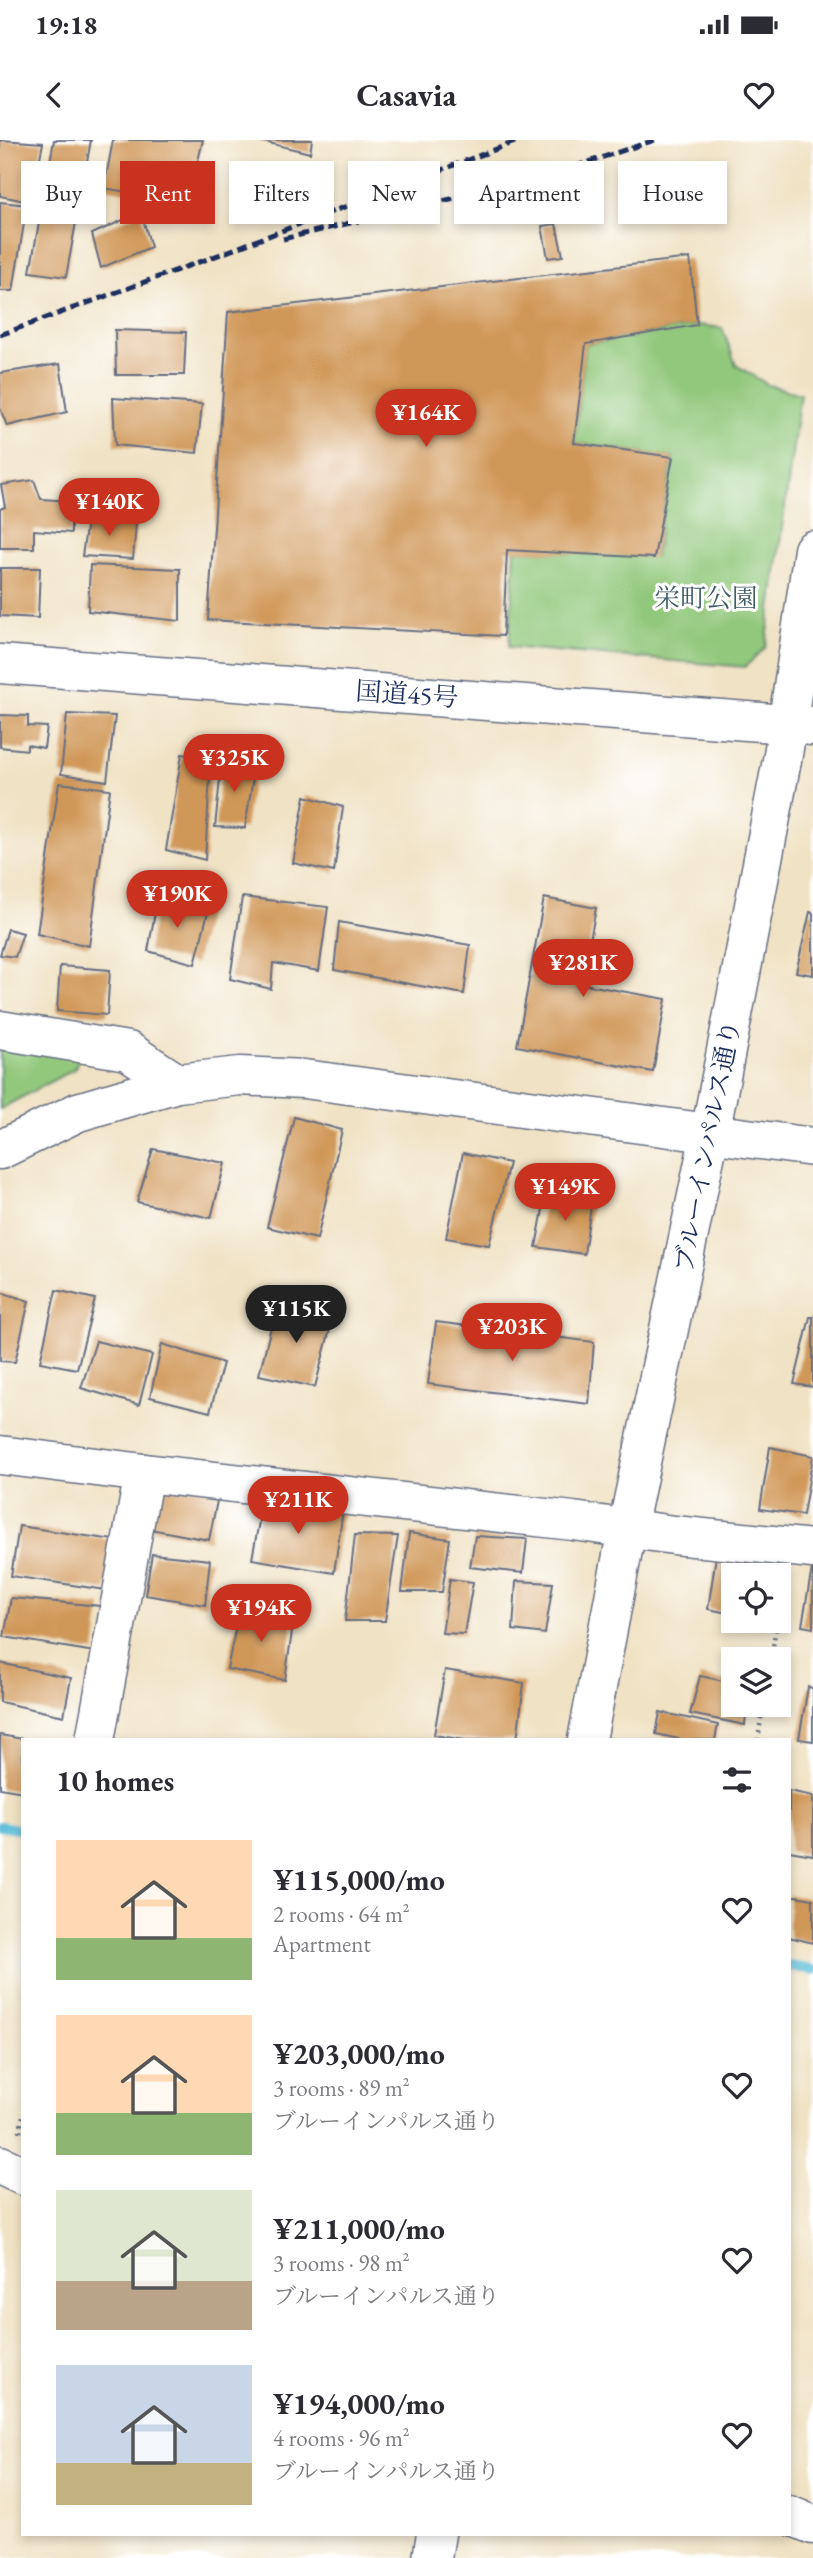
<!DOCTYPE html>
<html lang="en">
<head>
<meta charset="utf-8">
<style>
	body { margin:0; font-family:"EB Garamond","Noto Serif JP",serif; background:#f2f2f3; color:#2b2b33; height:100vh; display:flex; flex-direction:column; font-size:26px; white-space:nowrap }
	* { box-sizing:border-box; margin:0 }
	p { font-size:23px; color:#7c7c81 }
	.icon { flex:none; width:38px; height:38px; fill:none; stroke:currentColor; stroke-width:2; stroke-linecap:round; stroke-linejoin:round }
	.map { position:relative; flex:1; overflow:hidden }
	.drawer { position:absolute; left:21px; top:1598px; width:770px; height:798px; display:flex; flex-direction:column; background:#fff; border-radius:0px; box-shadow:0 4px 10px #0003 }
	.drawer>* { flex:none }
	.guide { position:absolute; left:21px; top:21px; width:772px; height:63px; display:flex; gap:14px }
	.controls { position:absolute; left:721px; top:1423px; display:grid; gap:14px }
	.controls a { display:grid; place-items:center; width:70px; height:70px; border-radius:0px; background:#fff; box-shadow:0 4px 10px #0003; font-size:35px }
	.price { position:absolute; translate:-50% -60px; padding:0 16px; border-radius:24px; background:#c8321e; color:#fff; font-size:23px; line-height:46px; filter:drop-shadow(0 2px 4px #0008) }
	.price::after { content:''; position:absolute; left:50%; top:42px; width:21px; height:16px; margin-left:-10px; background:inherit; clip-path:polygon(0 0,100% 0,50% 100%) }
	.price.active { background:#222; color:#fff }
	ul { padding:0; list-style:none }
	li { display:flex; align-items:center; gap:21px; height:175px; padding:0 35px }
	li span { display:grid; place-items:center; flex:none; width:196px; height:140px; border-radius:0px; color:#555 }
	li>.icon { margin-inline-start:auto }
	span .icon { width:84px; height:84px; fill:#fffc; stroke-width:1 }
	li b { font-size:30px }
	h2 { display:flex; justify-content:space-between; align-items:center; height:84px; padding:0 35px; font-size:30px }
	.tag { padding:0 24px; border-radius:0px; background:#fff; box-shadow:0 4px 10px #0003; font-size:24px; line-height:63px }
	.tag.active { background:#c8321e; color:#fff }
	.status { display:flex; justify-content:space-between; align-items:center; height:49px; padding:0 35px; background:#fff; direction:ltr }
	.status svg { height:19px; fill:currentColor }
	header { display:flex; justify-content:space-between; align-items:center; height:91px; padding:0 35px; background:#fff; font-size:32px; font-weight:700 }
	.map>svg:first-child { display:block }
</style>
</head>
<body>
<div class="status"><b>19:18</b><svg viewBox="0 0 49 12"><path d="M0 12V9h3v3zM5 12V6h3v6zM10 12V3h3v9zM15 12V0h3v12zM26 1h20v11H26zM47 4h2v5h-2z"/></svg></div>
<header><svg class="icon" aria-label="back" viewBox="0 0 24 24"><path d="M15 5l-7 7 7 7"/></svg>Casavia<svg class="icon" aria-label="heart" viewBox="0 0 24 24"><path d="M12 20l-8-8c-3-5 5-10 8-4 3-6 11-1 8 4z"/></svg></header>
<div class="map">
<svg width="813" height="2418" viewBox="0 0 813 2418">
	<rect width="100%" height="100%" fill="#fff"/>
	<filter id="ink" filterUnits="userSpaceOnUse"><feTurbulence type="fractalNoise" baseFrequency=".0143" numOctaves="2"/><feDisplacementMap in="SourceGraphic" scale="14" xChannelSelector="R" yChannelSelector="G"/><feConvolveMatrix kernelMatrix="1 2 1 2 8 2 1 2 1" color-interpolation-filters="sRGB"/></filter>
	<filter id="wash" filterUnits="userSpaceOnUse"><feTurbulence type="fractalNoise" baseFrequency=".00686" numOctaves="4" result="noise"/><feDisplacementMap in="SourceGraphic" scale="28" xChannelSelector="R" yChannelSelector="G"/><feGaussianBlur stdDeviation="1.57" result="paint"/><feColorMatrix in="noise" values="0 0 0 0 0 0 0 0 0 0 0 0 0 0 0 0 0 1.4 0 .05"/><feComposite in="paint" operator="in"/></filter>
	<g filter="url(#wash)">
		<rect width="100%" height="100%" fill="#f0e2c4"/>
		<g fill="#92c87b" stroke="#567c6c" stroke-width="2">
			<polygon points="697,185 722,188 736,225 768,245 800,254 766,507 745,527 509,507 515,410 655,417 673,317 574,303 586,204"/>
			<polygon points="0,909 83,910 74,929 0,969"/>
		</g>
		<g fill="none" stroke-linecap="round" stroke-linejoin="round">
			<g stroke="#59bcd7" stroke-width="10">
				<polyline points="0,1686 23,1690"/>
				<polyline points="789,1826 813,1830"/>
			</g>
		</g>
		<g id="blocks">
			<g fill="#d09859">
				<polygon points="0,0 43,3 31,62 0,56"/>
				<polygon points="54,0 91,0 66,137 30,132"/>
				<polygon points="113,0 203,0 188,63 104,48"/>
				<polygon points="256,0 312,0 310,13"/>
				<polygon points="0,62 27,65 13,151 0,151"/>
				<polygon points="141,72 151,107 101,128 92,94"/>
				<polygon points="556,84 563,116 548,118 542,86"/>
				<polygon points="690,118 697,185 586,204 574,303 673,317 654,418 507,410 503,496 208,480 228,172"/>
				<polygon points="115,190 186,192 184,235 116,235"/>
				<polygon points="60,224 67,272 7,286 0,268 0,233"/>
				<polygon points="113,258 202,264 197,313 115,305"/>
				<polygon points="34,340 41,359 71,361 71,393 34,390 34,408 0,408 0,369 5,367 1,345"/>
				<polygon points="88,375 136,383 133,419 82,416"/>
				<polygon points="90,425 180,429 180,481 88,471"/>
				<polygon points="0,428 40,428 38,478 0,476"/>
				<polygon points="67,574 115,576 107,641 61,634"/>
				<polygon points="0,575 28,576 28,586 47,587 44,608 27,605 27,610 0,607"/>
				<polygon points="182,614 211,618 205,720 166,710"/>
				<polygon points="222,620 255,625 245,688 215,687"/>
				<polygon points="59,643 110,649 89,806 37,794"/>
				<polygon points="305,656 343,667 334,732 293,723"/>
				<polygon points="158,756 208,772 195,824 148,811"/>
				<polygon points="242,757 328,767 319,831 273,823 271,849 230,839"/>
				<polygon points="544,758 596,768 582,844 666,859 653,932 517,906"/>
				<polygon points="810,772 813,773 813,835 796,832"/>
				<polygon points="339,782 470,805 464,854 334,830"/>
				<polygon points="8,789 23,793 15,817 0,815"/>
				<polygon points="60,826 110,830 107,875 57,871"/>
				<polygon points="294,977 342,990 317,1099 267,1087"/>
				<polygon points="153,1009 225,1023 211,1078 137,1062"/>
				<polygon points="463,1013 509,1023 489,1105 446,1098"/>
				<polygon points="546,1053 592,1059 584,1114 536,1107"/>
				<polygon points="56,1150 95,1159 77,1229 40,1222"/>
				<polygon points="0,1152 29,1161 15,1222 0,1221"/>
				<polygon points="277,1163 334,1174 315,1247 259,1235"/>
				<polygon points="810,1177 813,1177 813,1247 794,1244"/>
				<polygon points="436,1182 594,1202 589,1264 428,1244"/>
				<polygon points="96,1201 152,1215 139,1265 81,1248"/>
				<polygon points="162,1204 223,1223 210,1272 150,1257"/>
				<polygon points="770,1307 813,1316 803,1375 760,1369"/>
				<polygon points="155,1342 219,1351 209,1400 150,1389"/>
				<polygon points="263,1360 343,1370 334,1433 252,1419"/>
				<polygon points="19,1386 114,1400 106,1450 11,1436"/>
				<polygon points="409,1393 450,1399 442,1452 402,1452"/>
				<polygon points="355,1395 398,1396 385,1481 345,1481"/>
				<polygon points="475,1396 527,1399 523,1433 470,1427"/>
				<polygon points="152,1414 210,1420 205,1465 145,1455"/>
				<polygon points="716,1416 778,1425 776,1435 733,1435 733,1474 708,1469"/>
				<polygon points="812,1428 813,1428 813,1488 802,1486"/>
				<polygon points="450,1439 473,1442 464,1494 442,1493"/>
				<polygon points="516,1441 553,1443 545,1494 513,1490"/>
				<polygon points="11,1458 101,1466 95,1512 4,1497"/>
				<polygon points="240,1467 294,1478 285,1540 227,1529"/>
				<polygon points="0,1523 71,1538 64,1576 0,1562"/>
				<polygon points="445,1530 524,1543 517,1600 465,1600 434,1595"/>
				<polygon points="700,1536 733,1543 733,1564 747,1564 745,1585 690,1574"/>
				<polygon points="808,1547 813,1548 813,1601 799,1599"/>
				<polygon points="660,1572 718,1585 715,1600 683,1600 656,1594"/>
				<polygon points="0,1595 23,1599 23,1652 0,1648"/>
				<polygon points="789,1651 813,1656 813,1715 789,1711"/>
				<polygon points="789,1755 813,1759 813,1803 789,1797"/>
			</g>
		</g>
	</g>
	<g filter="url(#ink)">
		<use href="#blocks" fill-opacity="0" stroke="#666e82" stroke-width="2"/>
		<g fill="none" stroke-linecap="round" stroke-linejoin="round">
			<defs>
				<g id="street">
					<polyline points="0,1315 144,1333 573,1381 674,1395 813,1409"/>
					<polyline points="95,1600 144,1333"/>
				</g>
				<g id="secondary">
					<polyline points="0,890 128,911 177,943"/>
					<polyline points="0,1010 78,972 177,943 240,936 304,939 813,1007"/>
					<polyline points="587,1600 627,1389 710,994 783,615 813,410"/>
					<polyline points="0,2025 23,2036"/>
					<polyline points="789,2375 813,2385"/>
					<polyline points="432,2418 436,2394"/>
				</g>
				<polyline id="highway" points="0,524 813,586"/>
			</defs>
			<use href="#street" stroke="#666e82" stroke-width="41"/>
			<use href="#secondary" stroke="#666e82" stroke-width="41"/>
			<use href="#highway" stroke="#666e82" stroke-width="41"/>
			<g stroke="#666e82" stroke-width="4.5" stroke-dasharray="2 5" stroke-linecap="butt">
				<polyline points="779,1471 783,1444"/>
				<polyline points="771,1519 777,1480"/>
				<polyline points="758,1600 763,1564"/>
				<polyline points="20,1992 23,1976"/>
			</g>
			<use href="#street" stroke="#fff" stroke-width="38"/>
			<use href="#secondary" stroke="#fff" stroke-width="38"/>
			<use href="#highway" stroke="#fff" stroke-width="38"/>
			<g stroke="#1b2f5e" stroke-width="5" stroke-dasharray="10 5" stroke-linecap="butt">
				<polyline points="283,99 543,37 655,0"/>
				<polyline points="0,195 221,114 520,0"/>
			</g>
		</g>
	</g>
	<g text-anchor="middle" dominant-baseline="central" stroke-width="6" stroke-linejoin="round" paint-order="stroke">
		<g font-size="26" fill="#3f5d67" stroke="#fff">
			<text x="706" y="458">栄町公園</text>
		</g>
		<g font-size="26" fill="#1b2f5e" stroke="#fff">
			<text transform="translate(407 554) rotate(4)">国道45号</text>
			<text transform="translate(707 1006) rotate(-79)">ブルーインパルス通り</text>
		</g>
	</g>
</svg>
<div class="controls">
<a><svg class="icon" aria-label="locate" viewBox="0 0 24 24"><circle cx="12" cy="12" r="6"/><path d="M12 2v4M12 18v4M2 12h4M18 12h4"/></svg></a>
<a><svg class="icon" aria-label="layers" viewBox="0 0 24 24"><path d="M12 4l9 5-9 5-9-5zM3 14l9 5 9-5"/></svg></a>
</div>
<b class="price" style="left:426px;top:309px">¥164K</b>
<b class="price" style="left:109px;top:398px">¥140K</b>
<b class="price" style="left:234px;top:654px">¥325K</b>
<b class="price" style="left:177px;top:790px">¥190K</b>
<b class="price" style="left:583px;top:859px">¥281K</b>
<b class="price" style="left:565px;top:1083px">¥149K</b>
<b class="price active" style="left:296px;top:1205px">¥115K</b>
<b class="price" style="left:512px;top:1223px">¥203K</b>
<b class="price" style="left:298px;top:1396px">¥211K</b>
<b class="price" style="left:261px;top:1504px">¥194K</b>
<div class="guide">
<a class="tag">Buy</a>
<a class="tag active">Rent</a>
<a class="tag">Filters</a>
<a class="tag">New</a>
<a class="tag">Apartment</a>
<a class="tag">House</a>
</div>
<section class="drawer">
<h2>10 homes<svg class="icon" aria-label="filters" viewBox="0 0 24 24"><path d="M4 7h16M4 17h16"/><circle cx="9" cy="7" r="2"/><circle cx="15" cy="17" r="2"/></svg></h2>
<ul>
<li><span style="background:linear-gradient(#ffd9b3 70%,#8fb573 0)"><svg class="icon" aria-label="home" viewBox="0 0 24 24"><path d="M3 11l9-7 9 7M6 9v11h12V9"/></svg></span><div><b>¥115,000/mo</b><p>2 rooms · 64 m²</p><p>Apartment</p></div><svg class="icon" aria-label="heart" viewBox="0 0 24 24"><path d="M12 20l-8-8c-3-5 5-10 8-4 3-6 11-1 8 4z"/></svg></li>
<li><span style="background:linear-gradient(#ffd9b3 70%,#8fb573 0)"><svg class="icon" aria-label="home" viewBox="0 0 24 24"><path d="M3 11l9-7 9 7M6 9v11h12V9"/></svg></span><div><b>¥203,000/mo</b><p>3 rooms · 89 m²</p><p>ブルーインパルス通り</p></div><svg class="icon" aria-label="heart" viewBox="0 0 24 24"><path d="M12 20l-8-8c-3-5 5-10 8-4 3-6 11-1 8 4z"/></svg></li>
<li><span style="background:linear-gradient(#dfe7d0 65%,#b9a48a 0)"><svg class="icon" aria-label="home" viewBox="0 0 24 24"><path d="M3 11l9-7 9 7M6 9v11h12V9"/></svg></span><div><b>¥211,000/mo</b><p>3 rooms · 98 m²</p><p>ブルーインパルス通り</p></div><svg class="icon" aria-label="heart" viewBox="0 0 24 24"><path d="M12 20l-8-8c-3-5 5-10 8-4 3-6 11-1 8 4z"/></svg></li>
<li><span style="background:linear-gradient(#c9d6e8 70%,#c2b280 0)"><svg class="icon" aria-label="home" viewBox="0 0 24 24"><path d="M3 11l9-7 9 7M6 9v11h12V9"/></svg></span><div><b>¥194,000/mo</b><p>4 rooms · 96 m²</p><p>ブルーインパルス通り</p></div><svg class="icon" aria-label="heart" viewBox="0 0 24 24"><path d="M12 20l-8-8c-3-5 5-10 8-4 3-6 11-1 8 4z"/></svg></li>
</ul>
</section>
</div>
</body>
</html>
